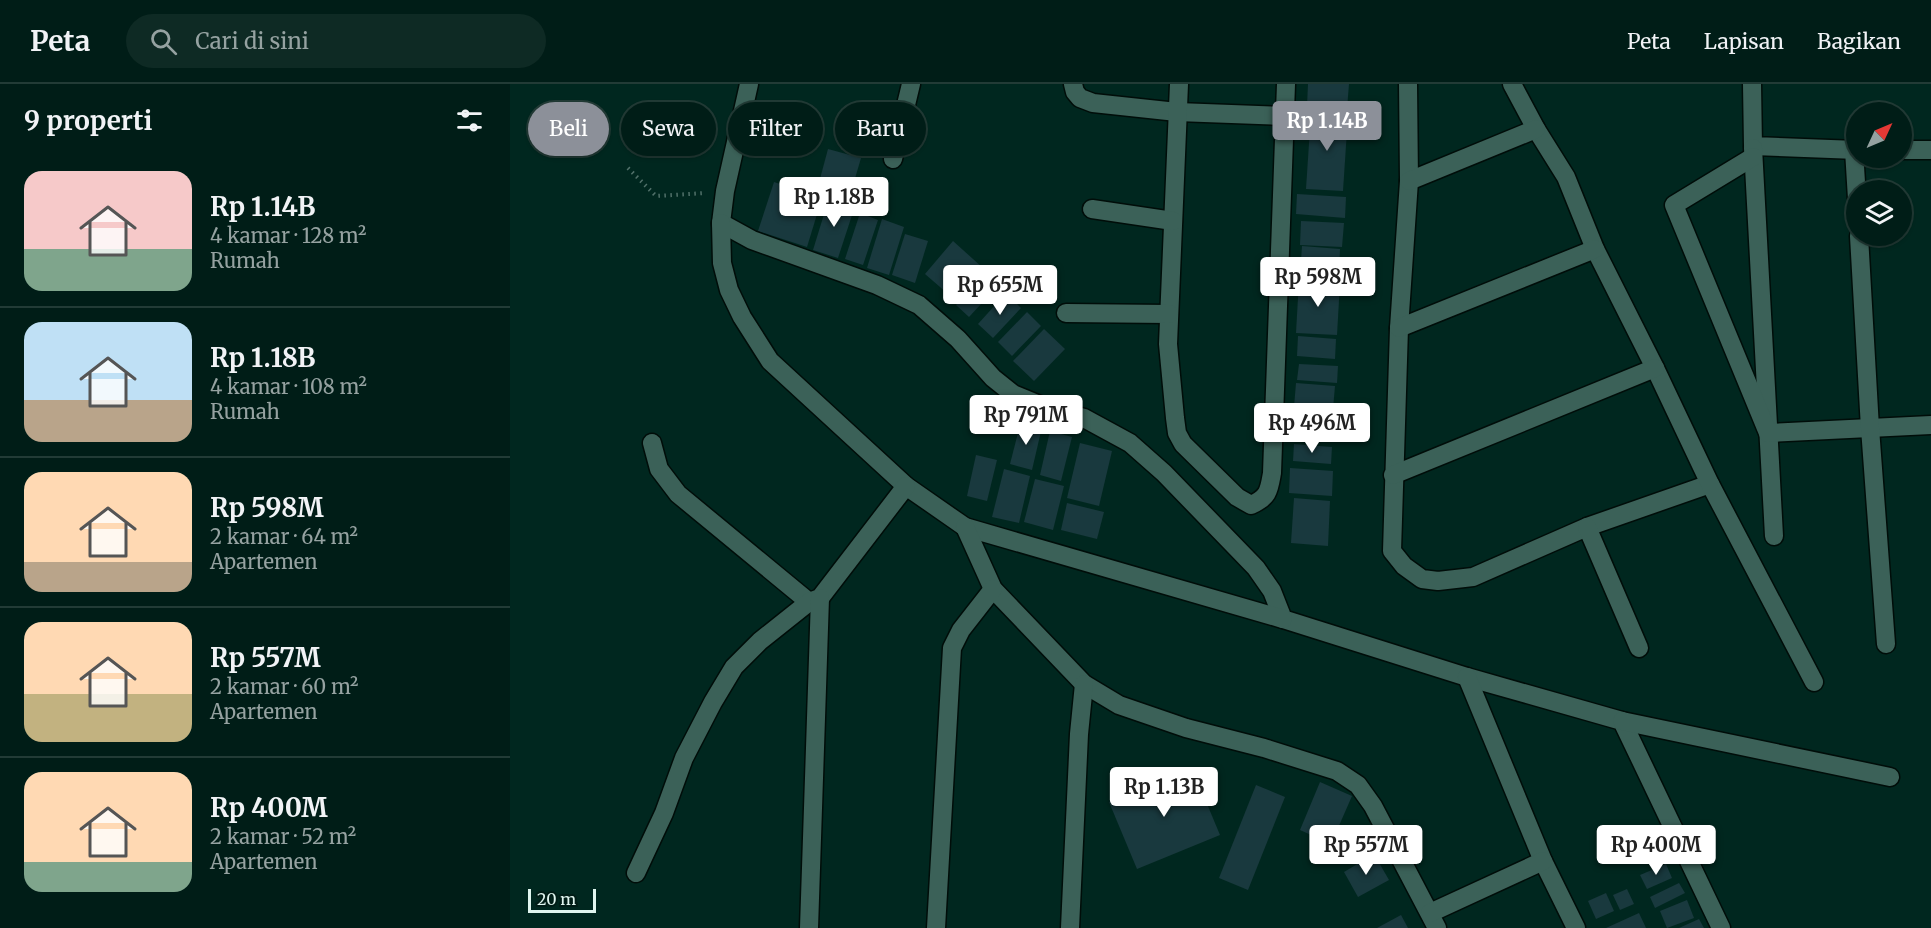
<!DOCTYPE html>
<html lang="id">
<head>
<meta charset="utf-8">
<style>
	body { margin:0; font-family:Merriweather,serif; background:#0e2a24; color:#f1f3f6; height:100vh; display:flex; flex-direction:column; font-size:22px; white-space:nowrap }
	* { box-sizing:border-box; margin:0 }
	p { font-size:20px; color:#95a2a1 }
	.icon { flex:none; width:33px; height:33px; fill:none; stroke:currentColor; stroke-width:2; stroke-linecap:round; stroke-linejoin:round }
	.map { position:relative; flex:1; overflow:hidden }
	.side { display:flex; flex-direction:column; background:#001d17; width:510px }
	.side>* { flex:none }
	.banner { position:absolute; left:18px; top:18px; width:570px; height:54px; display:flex; gap:12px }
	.needle { width:39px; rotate:46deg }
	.fabs { position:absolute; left:1336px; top:18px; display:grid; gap:12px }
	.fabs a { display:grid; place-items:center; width:66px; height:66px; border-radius:50%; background:#001d17; box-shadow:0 2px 4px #0004,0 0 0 2px #223b36; font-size:30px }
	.scale { position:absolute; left:18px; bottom:15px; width:68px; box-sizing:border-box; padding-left:6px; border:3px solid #e0f5ef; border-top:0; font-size:16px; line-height:21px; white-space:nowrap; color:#e0f5ef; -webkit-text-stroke:4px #001c16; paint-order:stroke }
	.price { position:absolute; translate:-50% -51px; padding:0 14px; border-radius:6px; background:#fff; color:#222; font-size:20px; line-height:39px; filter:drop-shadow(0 2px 3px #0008) }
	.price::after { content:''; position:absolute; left:50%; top:36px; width:18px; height:14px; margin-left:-9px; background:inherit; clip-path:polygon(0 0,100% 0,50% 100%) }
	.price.selected { background:#8c9099; color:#fff }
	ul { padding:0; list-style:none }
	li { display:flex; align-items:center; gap:18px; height:150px; padding:0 24px }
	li+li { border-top:2px solid #223b36 }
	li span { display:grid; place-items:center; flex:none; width:168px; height:120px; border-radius:18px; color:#555 }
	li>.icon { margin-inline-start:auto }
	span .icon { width:72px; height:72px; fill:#fffc; stroke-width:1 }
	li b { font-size:26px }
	h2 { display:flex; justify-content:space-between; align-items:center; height:72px; padding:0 24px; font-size:26px }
	.pill { padding:0 21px; border-radius:27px; background:#001d17; box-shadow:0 2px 4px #0004,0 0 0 2px #223b36; font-size:21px; line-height:54px }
	.pill.selected { background:#8c9099; color:#fff }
	header { display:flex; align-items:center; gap:36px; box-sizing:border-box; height:84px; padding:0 30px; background:#001d17; border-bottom:2px solid #223b36 }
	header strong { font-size:28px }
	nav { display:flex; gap:33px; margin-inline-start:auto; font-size:21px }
	.search { width:420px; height:54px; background:#0e2a24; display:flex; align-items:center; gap:15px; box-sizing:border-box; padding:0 21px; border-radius:33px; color:#95a2a1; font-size:22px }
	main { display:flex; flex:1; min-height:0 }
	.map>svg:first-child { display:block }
</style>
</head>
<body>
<header>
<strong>Peta</strong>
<div class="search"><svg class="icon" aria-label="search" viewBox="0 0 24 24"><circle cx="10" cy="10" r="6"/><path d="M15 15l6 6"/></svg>Cari di sini</div>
<nav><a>Peta</a><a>Lapisan</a><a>Bagikan</a></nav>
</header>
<main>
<section class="side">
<h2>9 properti<svg class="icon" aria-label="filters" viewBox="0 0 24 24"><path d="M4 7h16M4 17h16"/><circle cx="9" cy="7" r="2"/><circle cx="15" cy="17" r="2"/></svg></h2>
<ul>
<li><span style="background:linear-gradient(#f6c9c9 65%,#7fa58c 0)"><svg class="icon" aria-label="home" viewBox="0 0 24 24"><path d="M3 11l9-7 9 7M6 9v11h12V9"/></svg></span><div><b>Rp 1.14B</b><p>4 kamar · 128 m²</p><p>Rumah</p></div></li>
<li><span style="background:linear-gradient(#bfe0f5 65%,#b9a48a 0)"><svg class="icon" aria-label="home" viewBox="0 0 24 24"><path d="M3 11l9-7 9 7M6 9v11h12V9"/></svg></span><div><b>Rp 1.18B</b><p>4 kamar · 108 m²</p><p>Rumah</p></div></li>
<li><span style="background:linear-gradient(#ffd9b3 75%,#b9a48a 0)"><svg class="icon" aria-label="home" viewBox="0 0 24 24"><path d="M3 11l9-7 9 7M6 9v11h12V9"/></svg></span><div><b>Rp 598M</b><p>2 kamar · 64 m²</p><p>Apartemen</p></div></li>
<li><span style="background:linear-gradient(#ffd9b3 60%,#c2b280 0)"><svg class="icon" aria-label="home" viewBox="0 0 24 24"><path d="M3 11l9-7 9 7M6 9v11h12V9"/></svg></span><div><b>Rp 557M</b><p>2 kamar · 60 m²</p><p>Apartemen</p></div></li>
<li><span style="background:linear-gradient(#ffd9b3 75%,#7fa58c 0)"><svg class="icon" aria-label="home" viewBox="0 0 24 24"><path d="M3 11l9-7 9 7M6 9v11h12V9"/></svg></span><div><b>Rp 400M</b><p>2 kamar · 52 m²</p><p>Apartemen</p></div></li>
</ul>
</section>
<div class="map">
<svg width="1421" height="844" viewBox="0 0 1421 844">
	<rect width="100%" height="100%" fill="#00271f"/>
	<g fill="#19393e">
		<polygon points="798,0 839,0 837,25 797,22"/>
		<polygon points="801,29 838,31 833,107 796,105"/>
		<polygon points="318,65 351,74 339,115 307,106"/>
		<polygon points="264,98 312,114 297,163 248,147"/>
		<polygon points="787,110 836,113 835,134 786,130"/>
		<polygon points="319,114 345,122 328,174 303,166"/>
		<polygon points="350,129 368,136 353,181 335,175"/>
		<polygon points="372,135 394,143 379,191 357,184"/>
		<polygon points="791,137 834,139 832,163 790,161"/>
		<polygon points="395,150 418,157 405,199 382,191"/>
		<polygon points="443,157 473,184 445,216 415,190"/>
		<polygon points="792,162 830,165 829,192 790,190"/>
		<polygon points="472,194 485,205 459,233 446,221"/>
		<polygon points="789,196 830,199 827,251 786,249"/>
		<polygon points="496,209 511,224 483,254 468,240"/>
		<polygon points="517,228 531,242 502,272 488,258"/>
		<polygon points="534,245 555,265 524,297 503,277"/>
		<polygon points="788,252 826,255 825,275 787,272"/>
		<polygon points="789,280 828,282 827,299 787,296"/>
		<polygon points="786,299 825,302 823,325 784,323"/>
		<polygon points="781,327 825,330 824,355 780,352"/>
		<polygon points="511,337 532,343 522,386 500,380"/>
		<polygon points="540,347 562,353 551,397 530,391"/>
		<polygon points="570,359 602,367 589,422 557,414"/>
		<polygon points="784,360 822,363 821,380 783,377"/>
		<polygon points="466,371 487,376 477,417 457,412"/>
		<polygon points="780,384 823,387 822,412 779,409"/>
		<polygon points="494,385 520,392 509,439 482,433"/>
		<polygon points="525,395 554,402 543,446 514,438"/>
		<polygon points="784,414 820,417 818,462 781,459"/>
		<polygon points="557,419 594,428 587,455 551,446"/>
		<polygon points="682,684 710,751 627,785 599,718"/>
		<polygon points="810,698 842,712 821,760 790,746"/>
		<polygon points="746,701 775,713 738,806 709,794"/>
		<polygon points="864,770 879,796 848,813 834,788"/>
		<polygon points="1156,780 1162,794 1137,805 1130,791"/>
		<polygon points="1169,799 1175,809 1145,824 1140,813"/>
		<polygon points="1117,805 1124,820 1110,826 1103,811"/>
		<polygon points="1096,809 1104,827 1086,835 1078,817"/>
		<polygon points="1177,816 1184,834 1157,844 1150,827"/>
		<polygon points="1129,829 1136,844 1096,844"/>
		<polygon points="891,831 898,844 867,844"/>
		<polygon points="1189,835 1194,844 1169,844"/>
	</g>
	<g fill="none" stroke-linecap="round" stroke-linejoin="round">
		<defs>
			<g id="minor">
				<polyline points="239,0 215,107 211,139 242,156 367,201 409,221 448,255 483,294 503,310 537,324 574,334 620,359 654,389 746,484 762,507 773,535 957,593 1112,637 1211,844"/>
				<polyline points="563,0 565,8 570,14 583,19 667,28 775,32"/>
				<path d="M669,0l-11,260 7,74 2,15 6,11 54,53 14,8c18,-8 18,-15 21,-32l14,-389"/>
				<polyline points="898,0 899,97 889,244 882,467 894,482 912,495 928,497 963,493 1077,443 1200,400"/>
				<polyline points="1002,0 1026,45 1056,93 1085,165 1145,284 1200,400 1304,598"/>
				<polyline points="1242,0 1243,62 1347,66"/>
				<polyline points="1243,64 1264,452"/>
				<polyline points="1344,66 1347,115"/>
				<polyline points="1392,66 1421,66"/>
				<polyline points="1243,73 1164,121 1258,349 1421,341"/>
				<polyline points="383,75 401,0"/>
				<polyline points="899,97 1026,45"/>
				<polyline points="582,125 663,137"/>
				<polyline points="211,139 212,179 219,206 232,233 260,277 396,402 455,443 773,535"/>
				<polyline points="1349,152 1360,344 1376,560"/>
				<polyline points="556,229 659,230"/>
				<polyline points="889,244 1085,165"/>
				<polyline points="142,359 149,385 168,410 299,518"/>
				<polyline points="883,391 1145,284"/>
				<polyline points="455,443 483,505 574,600 609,621 676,644 754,664 827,687 848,701 863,722 927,844"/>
				<polyline points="1077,443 1129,564"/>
				<polyline points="957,593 1033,777 1066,844"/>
				<polyline points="1112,637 1380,693"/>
				<polyline points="126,789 154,729 174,674 203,618 224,583 250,557 299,518 310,514 396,402"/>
				<polyline points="920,829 1033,777"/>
				<polyline points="299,844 310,514"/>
				<polyline points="426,844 442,564 451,546 483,505"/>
				<polyline points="560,844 569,650 574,600"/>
			</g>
		</defs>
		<use href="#minor" stroke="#000d09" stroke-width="21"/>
		<polyline stroke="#51716a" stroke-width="4" stroke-dasharray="1.5 4.5" stroke-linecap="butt" points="118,84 146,112 196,109"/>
		<use href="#minor" stroke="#3b6158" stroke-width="18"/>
	</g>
</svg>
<div class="fabs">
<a><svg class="needle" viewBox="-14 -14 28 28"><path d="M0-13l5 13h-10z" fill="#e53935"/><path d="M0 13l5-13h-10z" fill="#95a2a1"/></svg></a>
<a><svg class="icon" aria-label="layers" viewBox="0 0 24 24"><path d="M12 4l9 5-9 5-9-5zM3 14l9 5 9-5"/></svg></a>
</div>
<div class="scale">20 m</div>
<b class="price selected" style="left:817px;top:68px">Rp 1.14B</b>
<b class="price" style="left:324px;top:144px">Rp 1.18B</b>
<b class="price" style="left:808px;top:224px">Rp 598M</b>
<b class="price" style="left:490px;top:232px">Rp 655M</b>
<b class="price" style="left:516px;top:362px">Rp 791M</b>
<b class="price" style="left:802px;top:370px">Rp 496M</b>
<b class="price" style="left:654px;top:734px">Rp 1.13B</b>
<b class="price" style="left:856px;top:792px">Rp 557M</b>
<b class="price" style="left:1146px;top:792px">Rp 400M</b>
<div class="banner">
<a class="pill selected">Beli</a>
<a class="pill">Sewa</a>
<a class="pill">Filter</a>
<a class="pill">Baru</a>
</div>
</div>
</main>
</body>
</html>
